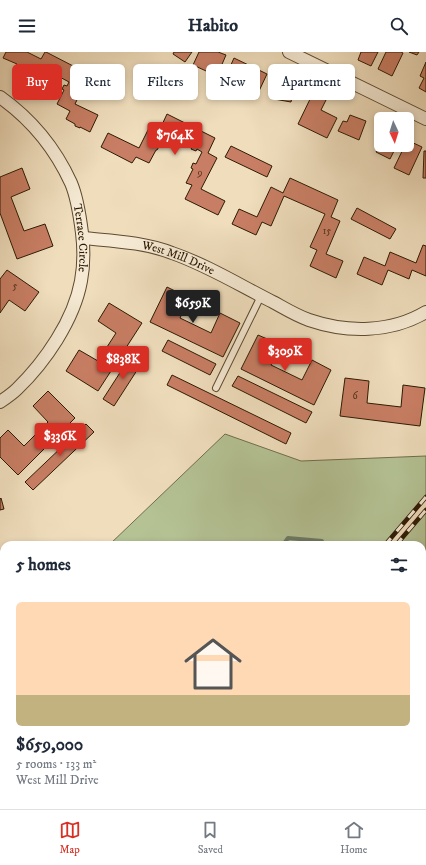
<!DOCTYPE html>
<html lang="en">
<head>
<meta charset="utf-8">
<style>
	body { margin:0; font-family:"IM FELL DW Pica",serif; background:#f6f6f7; color:#1f2937; height:100vh; display:flex; flex-direction:column; font-size:15px; white-space:nowrap }
	* { box-sizing:border-box; margin:0 }
	p { font-size:13px; color:#747a83 }
	.icon { flex:none; width:22px; height:22px; fill:none; stroke:currentColor; stroke-width:2; stroke-linecap:round; stroke-linejoin:round }
	.map { position:relative; flex:1; overflow:hidden }
	.sheet { position:absolute; left:0px; top:489px; width:426px; height:268px; display:flex; flex-direction:column; background:#fff; border-radius:12px 12px 0 0; box-shadow:0 2px 6px #0003 }
	.sheet>* { flex:none }
	.hud { position:absolute; left:12px; top:12px; width:402px; height:36px; display:flex; gap:8px }
	.needle { width:26px; rotate:176deg }
	.buttons { position:absolute; left:374px; top:60px; display:grid; gap:8px }
	.buttons a { display:grid; place-items:center; width:40px; height:40px; border-radius:6px; background:#fff; box-shadow:0 2px 6px #0003; font-size:20px }
	.price { position:absolute; translate:-50% -34px; padding:0 9px; border-radius:4px; background:#d93025; color:#fff; font-size:13px; line-height:26px; filter:drop-shadow(0 1px 2px #0008) }
	.price::after { content:''; position:absolute; left:50%; top:24px; width:12px; height:9px; margin-left:-6px; background:inherit; clip-path:polygon(0 0,100% 0,50% 100%) }
	.price.selected { background:#222; color:#fff }
	ul { padding:0; list-style:none }
	li { display:grid; align-content:center; gap:8px; height:212px; padding:0 16px }
	li+li { border-top:1px solid #e0e1e3 }
	li span { display:grid; place-items:center; height:124px; border-radius:6px; color:#555 }
	li>.icon { margin-inline-start:auto }
	span .icon { width:72px; height:72px; fill:#fffc; stroke-width:1 }
	li b { font-size:17px }
	h2 { display:flex; justify-content:space-between; align-items:center; height:48px; padding:0 16px; font-size:17px }
	.chip { padding:0 14px; border-radius:6px; background:#fff; box-shadow:0 2px 6px #0003; font-size:14px; line-height:36px }
	.chip.selected { background:#d93025; color:#fff }
	header { display:flex; justify-content:space-between; align-items:center; height:52px; padding:0 16px; background:#fff; font-size:18px; font-weight:700 }
	.dock { display:flex; justify-content:space-around; align-items:center; height:56px; border-top:1px solid #e0e1e3; background:#fff; font-size:11px; color:#747a83 }
	.dock a { display:grid; justify-items:center; gap:2px }
	.dock .selected { color:#d93025 }
	.map>svg:first-child { display:block }
</style>
</head>
<body>
<header><svg class="icon" aria-label="menu" viewBox="0 0 24 24"><path d="M4 6h16M4 12h16M4 18h16"/></svg>Habito<svg class="icon" aria-label="search" viewBox="0 0 24 24"><circle cx="10" cy="10" r="6"/><path d="M15 15l6 6"/></svg></header>
<div class="map">
<svg width="426" height="757" viewBox="0 0 426 757">
	<rect width="100%" height="100%" fill="#efddbc"/>
	<filter id="stains"><feTurbulence type="fractalNoise" baseFrequency=".005" numOctaves="4"/><feColorMatrix values="0 0 0 0 .2 0 0 0 0 .09 0 0 0 0 .02 0 0 0 .5 -.17"/></filter>
	<radialGradient id="worn" r=".72"><stop offset=".6" stop-color="#630" stop-opacity="0"/><stop offset="1" stop-color="#630" stop-opacity=".3"/></radialGradient>
	<g fill="#b4c294" stroke="#706e4c">
		<polygon points="225,382 301,409 426,404 426,445 385,493 109,493"/>
		<polygon points="426,458 426,757 327,757 329,753 422,753 422,493 396,493"/>
		<polygon points="4,566 4,753 172,753 169,757 0,757 0,567"/>
		<polygon points="183,753 226,753 224,757 180,757"/>
	</g>
	<g fill="none" stroke-linecap="round" stroke-linejoin="round">
		<g stroke="#6e7c68" stroke-width="4">
			<polyline points="283,493 288,486 322,489"/>
			<polyline points="0,696 4,695"/>
			<polyline points="7,757 10,753"/>
		</g>
		<polyline stroke="#9abdac" stroke-width="23" points="422,586 426,588"/>
	</g>
	<g fill="#c87e64" stroke="#2d1a03">
		<polygon points="6,0 27,0 41,7 45,0 46,0 77,16 74,20 87,27 75,52 98,63 90,80 80,75 80,76 75,74 75,72 66,67 70,59 57,52 64,38 62,37 64,33 67,34 69,30 56,23 55,25 50,22 51,21 39,14 35,22 22,15 21,16 16,14 17,12 3,6"/>
		<polygon points="174,0 192,0 185,10 173,2"/>
		<polygon points="199,0 218,0 226,3 217,24 193,13"/>
		<polygon points="361,0 378,0 371,14 358,8"/>
		<polygon points="386,0 401,0 403,1 392,24 378,17"/>
		<polygon points="409,0 419,0 417,3"/>
		<polygon points="234,6 267,22 259,39 226,24"/>
		<polygon points="426,10 426,40 419,36 424,26 420,24"/>
		<polygon points="277,27 295,30 291,50 274,47"/>
		<polygon points="313,41 326,48 321,58 337,66 327,86 298,72"/>
		<polygon points="167,62 215,86 208,101 217,106 201,137 225,149 218,163 185,147 192,133 186,131 193,117 191,116 193,111 196,112 202,100 197,97 196,99 191,97 192,95 173,85 172,87 168,84 169,83 164,80 158,93 160,93 157,98 156,98 149,111 136,105 132,111 101,95 108,81 139,96 151,72 160,77"/>
		<polygon points="350,63 366,69 359,88 338,79 343,69 347,70"/>
		<polygon points="407,88 422,95 409,123 394,116 405,93 407,93"/>
		<polygon points="381,90 381,93 397,93 390,107 376,100"/>
		<polygon points="231,94 272,114 267,125 225,105"/>
		<polygon points="424,99 426,99 426,126 423,126"/>
		<polygon points="22,116 30,137 11,145 24,179 45,172 53,194 17,207 0,161 0,125"/>
		<polygon points="290,126 338,148 331,165 340,169 326,202 343,209 336,226 310,214 317,198 310,195 325,162 284,144 271,174 262,170 256,183 232,172 239,157 257,165 271,135 283,141"/>
		<polygon points="357,156 396,177 390,187 351,167"/>
		<polygon points="423,193 426,194 426,224 412,218 409,227 388,218 382,233 357,222 364,205 385,214 390,200 416,211"/>
		<polygon points="7,218 39,240 25,259 9,248 0,261 0,227"/>
		<polygon points="167,235 189,246 180,266 211,281 220,261 240,271 223,305 150,270"/>
		<polygon points="109,251 142,271 98,339 66,319 79,298 98,309 116,281 98,269"/>
		<polygon points="258,283 281,293 271,313 302,328 312,308 331,318 314,353 241,317"/>
		<polygon points="168,288 216,312 210,323 162,299"/>
		<polygon points="132,302 143,309 114,354 103,347"/>
		<polygon points="172,323 291,381 286,392 167,333"/>
		<polygon points="238,324 312,360 306,371 232,334"/>
		<polygon points="345,326 369,329 367,351 401,355 403,333 425,336 420,374 340,364"/>
		<polygon points="48,339 75,366 18,423 0,405 0,386 8,378 24,394 48,370 33,354"/>
		<polygon points="86,372 94,380 33,438 25,430"/>
		<polygon points="1,446 4,457 0,458 0,447"/>
		<polygon points="257,753 267,753 273,757 254,757"/>
	</g>
	<g fill="none" stroke-linecap="round" stroke-linejoin="round">
		<defs>
			<polyline id="lane" points="216,336 261,244"/>
			<g id="street">
				<polyline points="289,0 426,67"/>
				<path id="s1" d="M0,45c31,22 55,51 71,86 6,14 9,34 11,50 2,16 2,32 -1,48 -7,39 -36,81 -64,108 -5,5 -11,9 -17,13"/>
				<path id="s2" d="M83,186c30,3 61,4 89,15 35,12 69,33 101,49 11,6 24,14 36,18 38,13 82,13 117,-8"/>
				<polyline points="224,757 226,753"/>
			</g>
		</defs>
		<use href="#lane" stroke="#5e4b31" stroke-width="8"/>
		<use href="#street" stroke="#5e4b31" stroke-width="14"/>
		<use href="#lane" stroke="#f5e9d3" stroke-width="6"/>
		<use href="#street" stroke="#f5e9d3" stroke-width="12"/>
		<defs>
			<g id="rail">
				<polyline points="385,493 426,445"/>
				<polyline points="396,493 426,458"/>
				<polyline points="169,757 172,753"/>
				<polyline points="180,757 183,753"/>
			</g>
		</defs>
		<use href="#rail" stroke="#2d1a03" stroke-width="4.5"/>
		<use href="#rail" stroke="#f5e9d3" stroke-width="3" stroke-dasharray="9" stroke-linecap="butt"/>
	</g>
	<g text-anchor="middle" dominant-baseline="central" stroke-width="4" stroke-linejoin="round" paint-order="stroke">
		<g font-size="10" fill="#54331b">
			<text x="200" y="121">9</text>
			<text x="327" y="179">15</text>
			<text x="15" y="234">5</text>
			<text x="355" y="344">6</text>
		</g>
		<g font-size="12" fill="#2d1a03" stroke="#f5e9d3">
			<text stroke="none"><textPath href="#s1" startOffset="169">Terrace Circle</textPath></text>
			<text stroke="none"><textPath href="#s2" startOffset="98">West Mill Drive</textPath></text>
		</g>
	</g>
	<rect width="100%" height="100%" filter="url(#stains)"/>
	<rect width="100%" height="100%" fill="url(#worn)"/>
</svg>
<div class="buttons">
<a><svg class="needle" viewBox="-14 -14 28 28"><path d="M0-13l5 13h-10z" fill="#e53935"/><path d="M0 13l5-13h-10z" fill="#747a83"/></svg></a>
</div>
<b class="price" style="left:175px;top:104px">$764K</b>
<b class="price selected" style="left:193px;top:272px">$659K</b>
<b class="price" style="left:285px;top:320px">$309K</b>
<b class="price" style="left:123px;top:328px">$838K</b>
<b class="price" style="left:60px;top:405px">$336K</b>
<div class="hud">
<a class="chip selected">Buy</a>
<a class="chip">Rent</a>
<a class="chip">Filters</a>
<a class="chip">New</a>
<a class="chip">Apartment</a>
</div>
<section class="sheet">
<h2>5 homes<svg class="icon" aria-label="filters" viewBox="0 0 24 24"><path d="M4 7h16M4 17h16"/><circle cx="9" cy="7" r="2"/><circle cx="15" cy="17" r="2"/></svg></h2>
<ul>
<li><span style="background:linear-gradient(#ffd9b3 75%,#c2b280 0)"><svg class="icon" aria-label="home" viewBox="0 0 24 24"><path d="M3 11l9-7 9 7M6 9v11h12V9"/></svg></span><div><b>$659,000</b><p>5 rooms · 133 m²</p><p>West Mill Drive</p></div></li>
</ul>
</section>
</div>
<nav class="dock">
<a class="selected"><svg class="icon" aria-label="map" viewBox="0 0 24 24"><path d="M3 6l6-2 6 2 6-2v14l-6 2-6-2-6 2zM9 4v14M15 6v14"/></svg>Map</a>
<a><svg class="icon" aria-label="saved" viewBox="0 0 24 24"><path d="M7 4h10v16l-5-4-5 4z"/></svg>Saved</a>
<a><svg class="icon" aria-label="home" viewBox="0 0 24 24"><path d="M3 11l9-7 9 7M6 9v11h12V9"/></svg>Home</a>
</nav>
</body>
</html>
